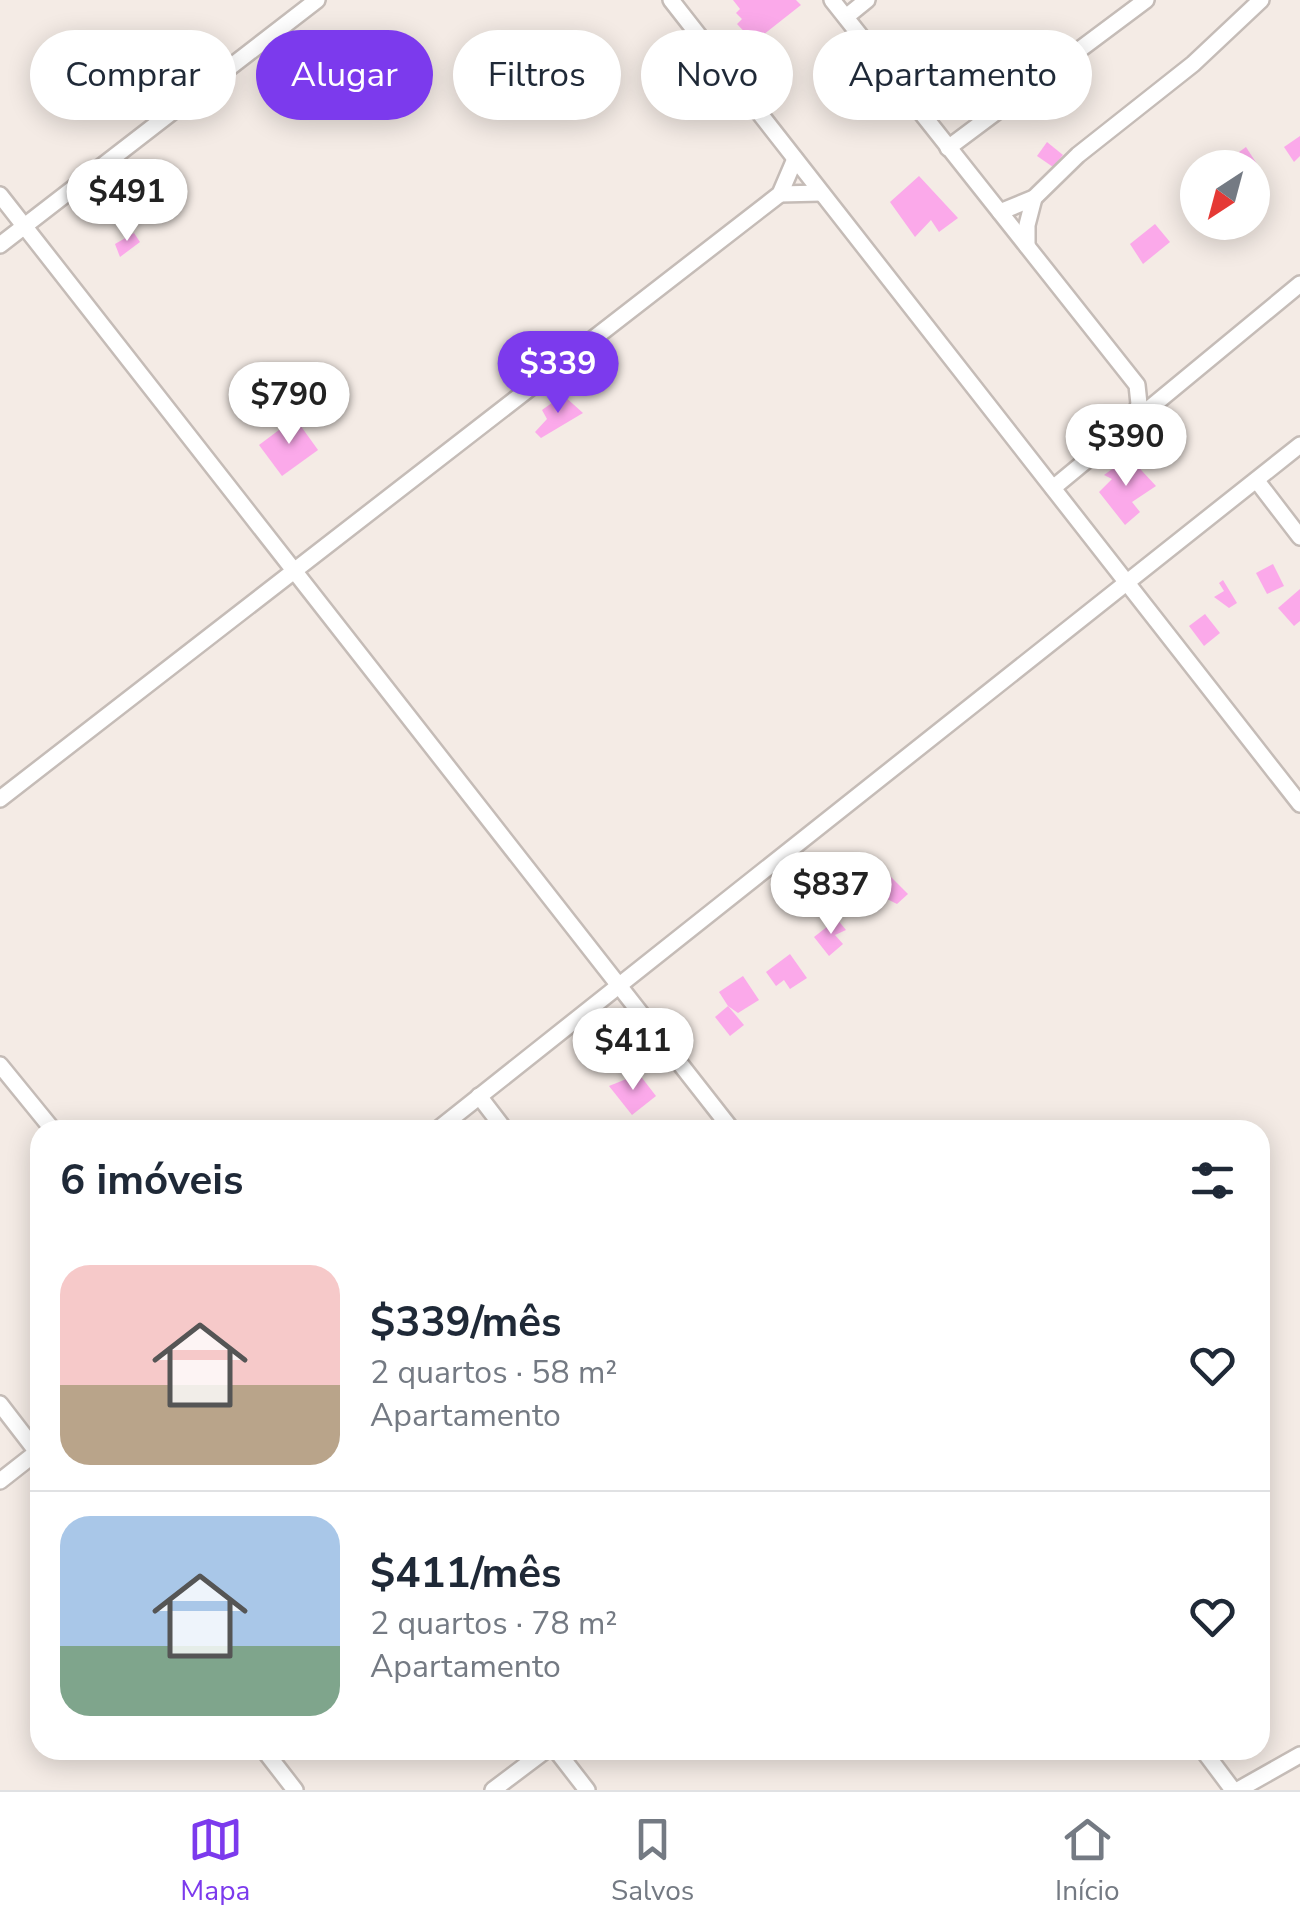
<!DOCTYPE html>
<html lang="pt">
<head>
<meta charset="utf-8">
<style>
	body { margin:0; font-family:"Nunito Sans",sans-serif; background:#f6f6f7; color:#1f2937; height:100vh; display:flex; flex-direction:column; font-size:38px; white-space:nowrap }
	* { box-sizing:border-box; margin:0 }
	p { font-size:32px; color:#747a83 }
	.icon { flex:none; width:55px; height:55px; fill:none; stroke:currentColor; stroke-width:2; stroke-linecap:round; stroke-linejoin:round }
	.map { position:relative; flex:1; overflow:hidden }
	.details { position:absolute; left:30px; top:1120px; width:1240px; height:640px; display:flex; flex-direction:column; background:#fff; border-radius:30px; box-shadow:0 5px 25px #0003 }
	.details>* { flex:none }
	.hud { position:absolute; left:30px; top:30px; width:1240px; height:90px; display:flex; gap:20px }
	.needle { width:65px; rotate:216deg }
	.buttons { position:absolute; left:1180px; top:150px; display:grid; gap:20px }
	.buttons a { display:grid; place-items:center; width:90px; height:90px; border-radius:50%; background:#fff; box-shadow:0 5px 25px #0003; font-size:50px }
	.price { position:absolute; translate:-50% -85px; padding:0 22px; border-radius:35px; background:#fff; color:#222; font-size:32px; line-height:65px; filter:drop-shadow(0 2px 5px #0008) }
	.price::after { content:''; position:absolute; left:50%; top:60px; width:30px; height:22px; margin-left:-15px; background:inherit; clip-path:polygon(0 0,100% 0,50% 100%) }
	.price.current { background:#7c3aed; color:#fff }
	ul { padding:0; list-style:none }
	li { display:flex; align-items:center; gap:30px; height:250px; padding:0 30px }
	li+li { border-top:2px solid #e0e1e3 }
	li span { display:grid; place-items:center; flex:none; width:280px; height:200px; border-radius:30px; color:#555 }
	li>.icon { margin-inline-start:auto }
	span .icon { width:120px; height:120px; fill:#fffc; stroke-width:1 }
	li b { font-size:42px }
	h2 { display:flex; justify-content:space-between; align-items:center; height:120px; padding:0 30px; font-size:42px }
	.tag { padding:0 35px; border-radius:45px; background:#fff; box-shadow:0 5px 25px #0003; font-size:35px; line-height:90px }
	.tag.current { background:#7c3aed; color:#fff }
	.tabs { display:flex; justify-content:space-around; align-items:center; height:140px; border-top:2px solid #e0e1e3; background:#fff; font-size:28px; color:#747a83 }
	.tabs a { display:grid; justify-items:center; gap:5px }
	.tabs .current { color:#7c3aed }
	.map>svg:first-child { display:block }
</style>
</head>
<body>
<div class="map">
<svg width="1300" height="1790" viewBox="0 0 1300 1790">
	<rect width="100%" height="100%" fill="#f4ebe5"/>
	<g fill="#fba9ea">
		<polygon points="733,0 796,0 801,5 754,42 737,24 742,19 736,13 740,9"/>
		<polygon points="1005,34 1023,54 1012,64 991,46"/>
		<polygon points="371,45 381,64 353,84 349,69"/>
		<polygon points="1300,136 1300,156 1294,162 1284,147"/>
		<polygon points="1047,142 1063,155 1053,167 1037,156"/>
		<polygon points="1246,147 1257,164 1252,168 1239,152"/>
		<polygon points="919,176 958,218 939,232 931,220 915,237 890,202"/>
		<polygon points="1155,224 1170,242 1143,264 1130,244"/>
		<polygon points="134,233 140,242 120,257 115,244"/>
		<polygon points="563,395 583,413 541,438 535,432 547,419 542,410"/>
		<polygon points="295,418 318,450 282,476 259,445"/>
		<polygon points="1129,457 1156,486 1132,502 1140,512 1125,525 1099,492 1112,479 1104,475"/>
		<polygon points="1273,564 1284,586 1267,594 1256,573"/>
		<polygon points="1223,580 1237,603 1229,608 1214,597 1224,591 1219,583"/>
		<polygon points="1300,589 1300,621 1294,626 1278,608"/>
		<polygon points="1205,614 1220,633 1204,646 1189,626"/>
		<polygon points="888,874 908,894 897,904 883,897 879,883"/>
		<polygon points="865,879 882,900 863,916 846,895"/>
		<polygon points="837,919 846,930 835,935 843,944 829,956 814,937"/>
		<polygon points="790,954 807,978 790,989 784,980 776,986 766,972"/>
		<polygon points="743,976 759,1000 738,1013 728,1006 719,992"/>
		<polygon points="728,1006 744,1025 730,1036 715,1017"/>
		<polygon points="639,1074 656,1096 632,1115 609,1086"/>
	</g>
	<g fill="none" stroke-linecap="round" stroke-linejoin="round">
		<defs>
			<g id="minor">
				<polyline points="671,0 1300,804"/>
				<polyline points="832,0 1137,385 1139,404 1132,422"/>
				<polyline points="846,17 867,0"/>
				<polyline points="948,148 1146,0"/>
				<polyline points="780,194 821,193"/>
				<polyline points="0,195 732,1130"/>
				<polyline points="1000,212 1034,198 1078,155 1193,64 1261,0"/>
				<polyline points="0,245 317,0"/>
				<polyline points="1027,246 1027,225 1034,198"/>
				<polyline points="1257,481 1300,537"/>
				<polyline points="1053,488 1300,284"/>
				<polyline points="0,799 780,194 795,159"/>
				<polyline points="0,1065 53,1130"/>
				<polyline points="479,1096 505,1130"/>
				<polyline points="437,1130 1300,445"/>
				<polyline points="0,1404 40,1456"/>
				<polyline points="0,1481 37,1452"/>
				<polyline points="264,1750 295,1790"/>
				<polyline points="556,1750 587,1790"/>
				<polyline points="1203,1750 1233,1790"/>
				<polyline points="493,1790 546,1750"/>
				<polyline points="1238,1790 1300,1755"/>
			</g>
		</defs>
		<use href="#minor" stroke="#c5bcb7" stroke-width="20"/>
		<use href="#minor" stroke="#fff" stroke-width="15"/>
	</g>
</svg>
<div class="buttons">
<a><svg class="needle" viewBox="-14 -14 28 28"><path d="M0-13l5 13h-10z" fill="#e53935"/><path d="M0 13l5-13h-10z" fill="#747a83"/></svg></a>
</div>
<b class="price" style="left:127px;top:244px">$491</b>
<b class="price current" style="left:558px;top:416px">$339</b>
<b class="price" style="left:289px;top:447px">$790</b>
<b class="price" style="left:1126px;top:489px">$390</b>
<b class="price" style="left:831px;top:937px">$837</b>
<b class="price" style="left:633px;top:1093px">$411</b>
<div class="hud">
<a class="tag">Comprar</a>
<a class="tag current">Alugar</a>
<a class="tag">Filtros</a>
<a class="tag">Novo</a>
<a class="tag">Apartamento</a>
</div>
<section class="details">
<h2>6 imóveis<svg class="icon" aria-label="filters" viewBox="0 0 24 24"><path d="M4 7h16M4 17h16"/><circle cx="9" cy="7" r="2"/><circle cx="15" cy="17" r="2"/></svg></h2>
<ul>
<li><span style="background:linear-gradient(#f6c9c9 60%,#b9a48a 0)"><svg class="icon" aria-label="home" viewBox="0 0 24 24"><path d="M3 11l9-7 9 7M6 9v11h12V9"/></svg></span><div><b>$339/mês</b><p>2 quartos · 58 m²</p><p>Apartamento</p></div><svg class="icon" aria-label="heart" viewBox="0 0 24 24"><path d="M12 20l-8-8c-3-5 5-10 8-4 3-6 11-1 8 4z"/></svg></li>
<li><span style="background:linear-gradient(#a9c7e8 65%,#7fa58c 0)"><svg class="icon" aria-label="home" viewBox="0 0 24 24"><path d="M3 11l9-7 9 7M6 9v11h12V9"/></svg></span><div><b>$411/mês</b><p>2 quartos · 78 m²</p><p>Apartamento</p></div><svg class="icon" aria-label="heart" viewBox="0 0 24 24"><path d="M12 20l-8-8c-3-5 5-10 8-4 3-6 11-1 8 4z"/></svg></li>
</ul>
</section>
</div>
<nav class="tabs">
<a class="current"><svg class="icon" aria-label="map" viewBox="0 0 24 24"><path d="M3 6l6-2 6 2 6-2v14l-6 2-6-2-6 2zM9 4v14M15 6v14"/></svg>Mapa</a>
<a><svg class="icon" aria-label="saved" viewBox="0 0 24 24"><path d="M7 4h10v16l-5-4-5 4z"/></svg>Salvos</a>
<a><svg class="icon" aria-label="home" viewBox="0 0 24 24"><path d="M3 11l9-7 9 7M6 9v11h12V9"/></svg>Início</a>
</nav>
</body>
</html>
